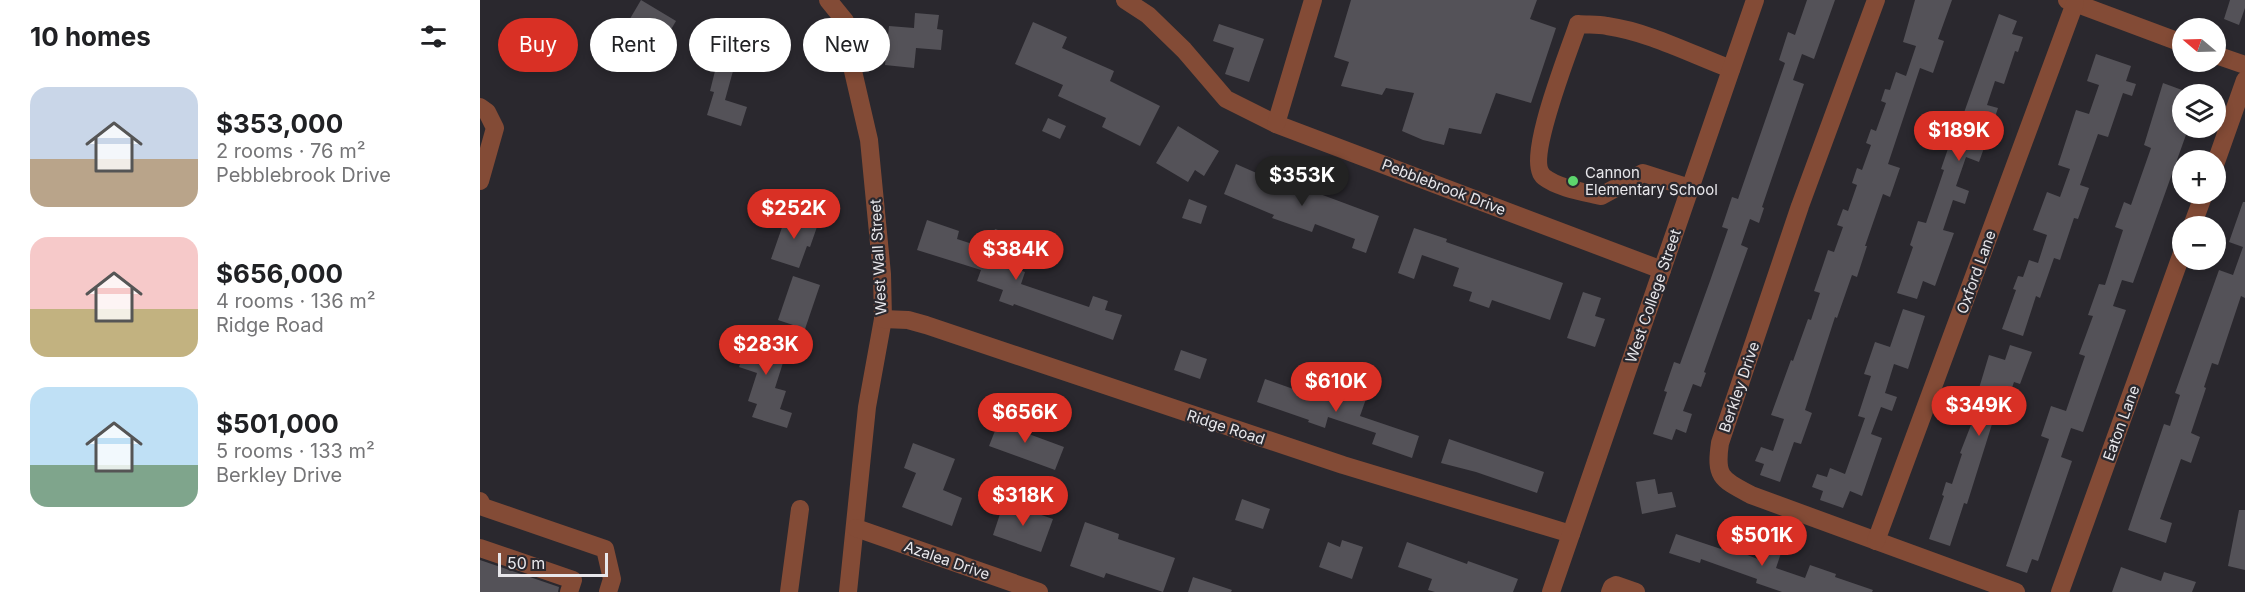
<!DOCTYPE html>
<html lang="en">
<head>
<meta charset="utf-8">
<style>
	body { margin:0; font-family:Inter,sans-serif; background:#f6f6f6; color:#202124; height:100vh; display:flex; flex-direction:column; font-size:22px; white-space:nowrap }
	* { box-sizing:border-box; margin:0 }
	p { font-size:20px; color:#757577 }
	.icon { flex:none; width:33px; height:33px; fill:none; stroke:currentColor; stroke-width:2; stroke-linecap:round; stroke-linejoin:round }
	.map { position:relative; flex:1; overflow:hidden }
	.sheet { display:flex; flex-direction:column; background:#fff; width:480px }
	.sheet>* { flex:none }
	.hud { position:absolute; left:18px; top:18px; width:570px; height:54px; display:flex; gap:12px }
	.needle { width:39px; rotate:289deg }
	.tools { position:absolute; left:1692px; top:18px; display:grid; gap:12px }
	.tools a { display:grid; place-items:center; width:54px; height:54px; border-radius:50%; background:#fff; box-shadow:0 3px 9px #0003; font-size:30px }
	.scale { position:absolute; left:18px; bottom:15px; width:110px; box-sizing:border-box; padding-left:6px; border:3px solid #e8e7eb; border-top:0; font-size:16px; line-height:21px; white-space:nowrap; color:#e8e7eb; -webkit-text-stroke:4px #2a282e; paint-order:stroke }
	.price { position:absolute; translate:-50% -51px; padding:0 14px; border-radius:21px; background:#d93025; color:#fff; font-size:20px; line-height:39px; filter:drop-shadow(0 2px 3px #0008) }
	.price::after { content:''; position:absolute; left:50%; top:36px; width:18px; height:14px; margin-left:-9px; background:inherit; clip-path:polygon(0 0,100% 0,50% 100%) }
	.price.active { background:#222; color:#fff }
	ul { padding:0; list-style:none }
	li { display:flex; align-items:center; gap:18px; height:150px; padding:0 30px }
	li span { display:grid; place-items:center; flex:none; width:168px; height:120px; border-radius:18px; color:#555 }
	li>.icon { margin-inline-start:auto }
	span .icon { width:72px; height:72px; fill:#fffc; stroke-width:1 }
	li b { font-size:26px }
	h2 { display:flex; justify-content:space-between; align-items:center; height:72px; padding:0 30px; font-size:26px }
	.chip { padding:0 21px; border-radius:27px; background:#fff; box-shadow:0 3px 9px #0003; font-size:21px; line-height:54px }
	.chip.active { background:#d93025; color:#fff }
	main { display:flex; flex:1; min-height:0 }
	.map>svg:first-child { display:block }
</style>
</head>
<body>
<main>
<section class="sheet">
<h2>10 homes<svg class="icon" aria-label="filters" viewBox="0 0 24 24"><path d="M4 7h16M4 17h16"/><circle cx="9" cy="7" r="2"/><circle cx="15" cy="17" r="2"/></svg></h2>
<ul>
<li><span style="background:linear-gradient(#c9d6e8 60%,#b9a48a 0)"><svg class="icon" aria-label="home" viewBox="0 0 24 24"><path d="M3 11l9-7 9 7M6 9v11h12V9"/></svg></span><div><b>$353,000</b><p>2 rooms · 76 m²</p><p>Pebblebrook Drive</p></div></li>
<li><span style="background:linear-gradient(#f6c9c9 60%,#c2b280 0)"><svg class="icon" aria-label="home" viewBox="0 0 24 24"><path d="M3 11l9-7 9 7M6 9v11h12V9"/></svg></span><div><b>$656,000</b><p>4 rooms · 136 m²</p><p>Ridge Road</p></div></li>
<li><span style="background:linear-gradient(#bfe0f5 65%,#7fa58c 0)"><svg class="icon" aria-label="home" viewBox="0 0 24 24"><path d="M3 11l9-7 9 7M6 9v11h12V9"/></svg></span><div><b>$501,000</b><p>5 rooms · 133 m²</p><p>Berkley Drive</p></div></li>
</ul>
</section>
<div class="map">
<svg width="1765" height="592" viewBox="0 0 1765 592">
	<rect width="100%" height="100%" fill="#2a282e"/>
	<g fill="#545258">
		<polygon points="161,0 196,21 179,50 144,29"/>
		<polygon points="871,0 1057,0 1050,19 1076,28 1051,103 1016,93 1001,134 969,128 964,145 943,140 922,131 934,93 906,88 902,95 861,86 869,62 854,57"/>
		<polygon points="1327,0 1355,0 1334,59 1322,54 1313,80 1324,84 1282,207 1284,208 1279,223 1270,219 1261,245 1268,248 1224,372 1226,373 1221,387 1213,384 1203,411 1212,414 1206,433 1196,429 1192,440 1173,434 1187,392 1184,391 1194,362 1200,364 1230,281 1248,229 1242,227 1252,197 1258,199 1305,63 1299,60 1308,32 1315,35"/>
		<polygon points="1435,0 1472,0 1458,39 1464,41 1453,73 1440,68 1408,164 1420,168 1410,197 1403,194 1385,246 1387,246 1377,277 1372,275 1357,318 1355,317 1325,410 1332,413 1321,444 1314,442 1300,482 1280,475 1284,464 1275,461 1281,447 1293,451 1304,419 1291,415 1311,360 1313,361 1328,319 1331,320 1340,293 1334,291 1343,265 1348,250 1354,252 1363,227 1357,225 1363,209 1368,211 1377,185 1372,183 1377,168 1382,170 1391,145 1386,143 1391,129 1396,131 1406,103 1401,101 1405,89 1410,90 1416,72 1426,76 1436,46 1423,42"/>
		<polygon points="1750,0 1765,0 1765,8 1759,25 1744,19"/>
		<polygon points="435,13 459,15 457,29 463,30 461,50 436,48 434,68 405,65 409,26 434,28"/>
		<polygon points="1519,14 1537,21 1532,34 1543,37 1538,52 1535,51 1524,84 1515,81 1507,105 1518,108 1513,123 1501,119 1493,145 1504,148 1499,162 1486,157 1476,186 1489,191 1485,204 1473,200 1463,230 1474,233 1455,286 1443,281 1437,299 1417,293 1433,247 1430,245 1438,221 1446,223 1464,170 1461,169 1472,137 1475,138"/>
		<polygon points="553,22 587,37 582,48 634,71 630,81 680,106 660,146 622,127 626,118 578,96 583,85 535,64"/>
		<polygon points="739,24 784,39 769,82 745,74 754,48 733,41"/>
		<polygon points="1616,54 1651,66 1646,81 1656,84 1652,96 1643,93 1628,137 1618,134 1600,185 1609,188 1598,219 1594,218 1580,260 1574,258 1560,298 1556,296 1543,336 1522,329 1536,290 1533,289 1538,276 1543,277 1549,260 1558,263 1567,235 1553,230 1567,192 1580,197 1590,169 1578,165 1596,110 1609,114 1619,85 1607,81"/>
		<polygon points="236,67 253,71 245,100 267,107 261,126 227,115 234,92 230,91"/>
		<polygon points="1683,83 1702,90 1702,130 1707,132 1653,283 1642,280 1633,306 1646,310 1603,432 1591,428 1581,457 1592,461 1558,561 1552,559 1547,573 1526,566 1569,439 1561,436 1571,406 1586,411 1605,356 1599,354 1613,316 1608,315 1619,284 1625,285 1643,230 1635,227 1644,202 1651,205 1671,148 1664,145"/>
		<polygon points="568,118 586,126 580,139 562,131"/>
		<polygon points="698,126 739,151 724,176 715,170 708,182 676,163"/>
		<polygon points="756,164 804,185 805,181 899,216 886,253 872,248 875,239 835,224 832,232 792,218 794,215 744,194"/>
		<polygon points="709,199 727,206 721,224 702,218"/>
		<polygon points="1763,202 1765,202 1765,298 1761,296 1738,365 1732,363 1724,387 1726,388 1711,433 1720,437 1711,463 1701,459 1680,519 1692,523 1686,543 1648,530 1684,424 1690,426 1700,395 1695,393 1739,270 1753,275 1763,247 1749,242"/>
		<polygon points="307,213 338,224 330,247 327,246 319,268 291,259"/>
		<polygon points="447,220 479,231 477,239 508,249 515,229 530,234 520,263 545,272 541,284 609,307 613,296 628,301 625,310 642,315 633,340 534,304 533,306 519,301 523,290 497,281 501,270 437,250"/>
		<polygon points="934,228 967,239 966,242 1083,283 1070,320 1012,300 1009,308 989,301 992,292 973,286 979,268 942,255 934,279 918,273"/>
		<polygon points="313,276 340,285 325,329 298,320"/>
		<polygon points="1103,292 1121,298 1115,316 1125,319 1115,347 1087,338"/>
		<polygon points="1423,309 1445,316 1428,369 1414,364 1405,393 1417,397 1412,411 1401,407 1391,434 1402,438 1382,496 1370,491 1363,508 1340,500 1343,491 1332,487 1337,474 1347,477 1350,468 1365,474 1385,418 1378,416 1391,376 1384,374 1395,342 1410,347"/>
		<polygon points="273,325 298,333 294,345 307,350 295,388 306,391 300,409 312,413 307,428 272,417 277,404 268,401 277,373 259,367"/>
		<polygon points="1530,345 1552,352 1540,384 1534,382 1520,423 1513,421 1487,504 1484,503 1470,546 1449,539 1464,496 1462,495 1466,482 1472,484 1482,454 1480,453 1502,397 1497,395 1509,355 1525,360"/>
		<polygon points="701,350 727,359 720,379 694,370"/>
		<polygon points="785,379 836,397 841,384 886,399 880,416 939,436 932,458 892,444 896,433 848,417 845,428 828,422 829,420 777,402"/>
		<polygon points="522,413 542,420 538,430 584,447 575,470 509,446"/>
		<polygon points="969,439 1064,472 1057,493 996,472 961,463"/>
		<polygon points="433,443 475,459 463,490 482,498 472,526 422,507 436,473 424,468"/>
		<polygon points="1175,479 1178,494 1192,492 1196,507 1162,514 1156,482"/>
		<polygon points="762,499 790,509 783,529 755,520"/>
		<polygon points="524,502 573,519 561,552 513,535"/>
		<polygon points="1759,510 1765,510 1765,570 1748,566"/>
		<polygon points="605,522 639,534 638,539 695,558 683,592 626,573 624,578 590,566"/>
		<polygon points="1246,533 1261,539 1257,551 1283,561 1288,548 1301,553 1296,568 1325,578 1330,565 1356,574 1355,577 1393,590 1392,592 1302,592 1276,583 1277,579 1221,559 1220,563 1189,553 1196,534 1241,549"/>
		<polygon points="862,540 883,547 872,579 839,567 848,542 860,547"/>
		<polygon points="927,542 987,564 988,561 1038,579 1033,592 955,592 948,590 952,579 918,567"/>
		<polygon points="0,560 79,587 78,592 0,592"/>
		<polygon points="1641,567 1681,581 1684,572 1716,582 1712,592 1632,592"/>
		<polygon points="713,577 752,590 751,592 708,592"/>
	</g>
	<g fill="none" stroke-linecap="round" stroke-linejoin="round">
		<g stroke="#834b36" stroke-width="18">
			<polyline points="348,0 365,21 373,71 389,140 402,274 403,319 387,407 368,592"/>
			<polyline points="645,0 668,15 704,50 746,99 796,124 1182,270"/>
			<path d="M1396,0l-76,206 -80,237c-5,34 1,36 31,52l265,97"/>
			<polyline points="1587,0 1702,43"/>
			<polyline points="1736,55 1765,65"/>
			<polyline points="0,107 7,112 15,128 0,181"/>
			<polyline points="796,124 833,0"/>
			<polyline points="1736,162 1765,80"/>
			<path d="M1210,188l-47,-15 -42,23c-17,-4 -43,-8 -57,-19 -20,-16 26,-128 34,-153 10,1 19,0 29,2 42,6 84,28 124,43"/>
			<polyline points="1712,226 1724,194"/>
			<polyline points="403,319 428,320 446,325 863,465 1091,534"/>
			<polyline points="0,501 3,507 125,549 132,579 128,592"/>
			<polyline points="376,528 559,592"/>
			<polyline points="1396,541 1595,3"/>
			<polyline points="0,548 93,580 89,592"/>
			<polyline points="309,592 320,509"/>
			<polyline points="1071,592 1275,0"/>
			<polyline points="1130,592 1132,587 1136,585 1156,592"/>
			<polyline points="1580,592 1702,253"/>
		</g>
	</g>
	<circle fill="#5dd56d" stroke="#2a282e" stroke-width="2" cx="1093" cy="181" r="6"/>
	<g text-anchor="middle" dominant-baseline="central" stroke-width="4.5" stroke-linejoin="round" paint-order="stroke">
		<g font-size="15" fill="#e8e7eb" stroke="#2a282e" text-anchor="start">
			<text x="1105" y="172">Cannon<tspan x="1105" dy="17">Elementary School</tspan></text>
		</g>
		<g font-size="15" fill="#e8e7eb" stroke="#2a282e">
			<text transform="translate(964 187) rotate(21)">Pebblebrook Drive</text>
			<text transform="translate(398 257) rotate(-93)">West Wall Street</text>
			<text transform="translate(1496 272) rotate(-70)">Oxford Lane</text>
			<text transform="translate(1173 296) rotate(-71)">West College Street</text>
			<text transform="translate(1259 387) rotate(-71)">Berkley Drive</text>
			<text transform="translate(1641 423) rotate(-70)">Eaton Lane</text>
			<text transform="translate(746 427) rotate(18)">Ridge Road</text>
			<text transform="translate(467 560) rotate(19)">Azalea Drive</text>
		</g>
	</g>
</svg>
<div class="tools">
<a><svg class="needle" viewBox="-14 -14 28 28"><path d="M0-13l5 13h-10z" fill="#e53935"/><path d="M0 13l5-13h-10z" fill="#757577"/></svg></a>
<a><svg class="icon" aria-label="layers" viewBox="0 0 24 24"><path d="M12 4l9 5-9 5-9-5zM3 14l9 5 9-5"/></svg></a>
<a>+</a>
<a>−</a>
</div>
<div class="scale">50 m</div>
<b class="price" style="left:1479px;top:162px">$189K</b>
<b class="price active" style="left:822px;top:207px">$353K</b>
<b class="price" style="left:314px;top:240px">$252K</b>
<b class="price" style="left:536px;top:281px">$384K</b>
<b class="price" style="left:286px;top:376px">$283K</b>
<b class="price" style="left:856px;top:413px">$610K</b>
<b class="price" style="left:1499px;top:437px">$349K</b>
<b class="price" style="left:545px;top:444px">$656K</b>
<b class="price" style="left:543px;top:527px">$318K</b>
<b class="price" style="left:1282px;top:567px">$501K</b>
<div class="hud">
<a class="chip active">Buy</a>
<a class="chip">Rent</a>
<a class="chip">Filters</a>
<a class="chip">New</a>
</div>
</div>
</main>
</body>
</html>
